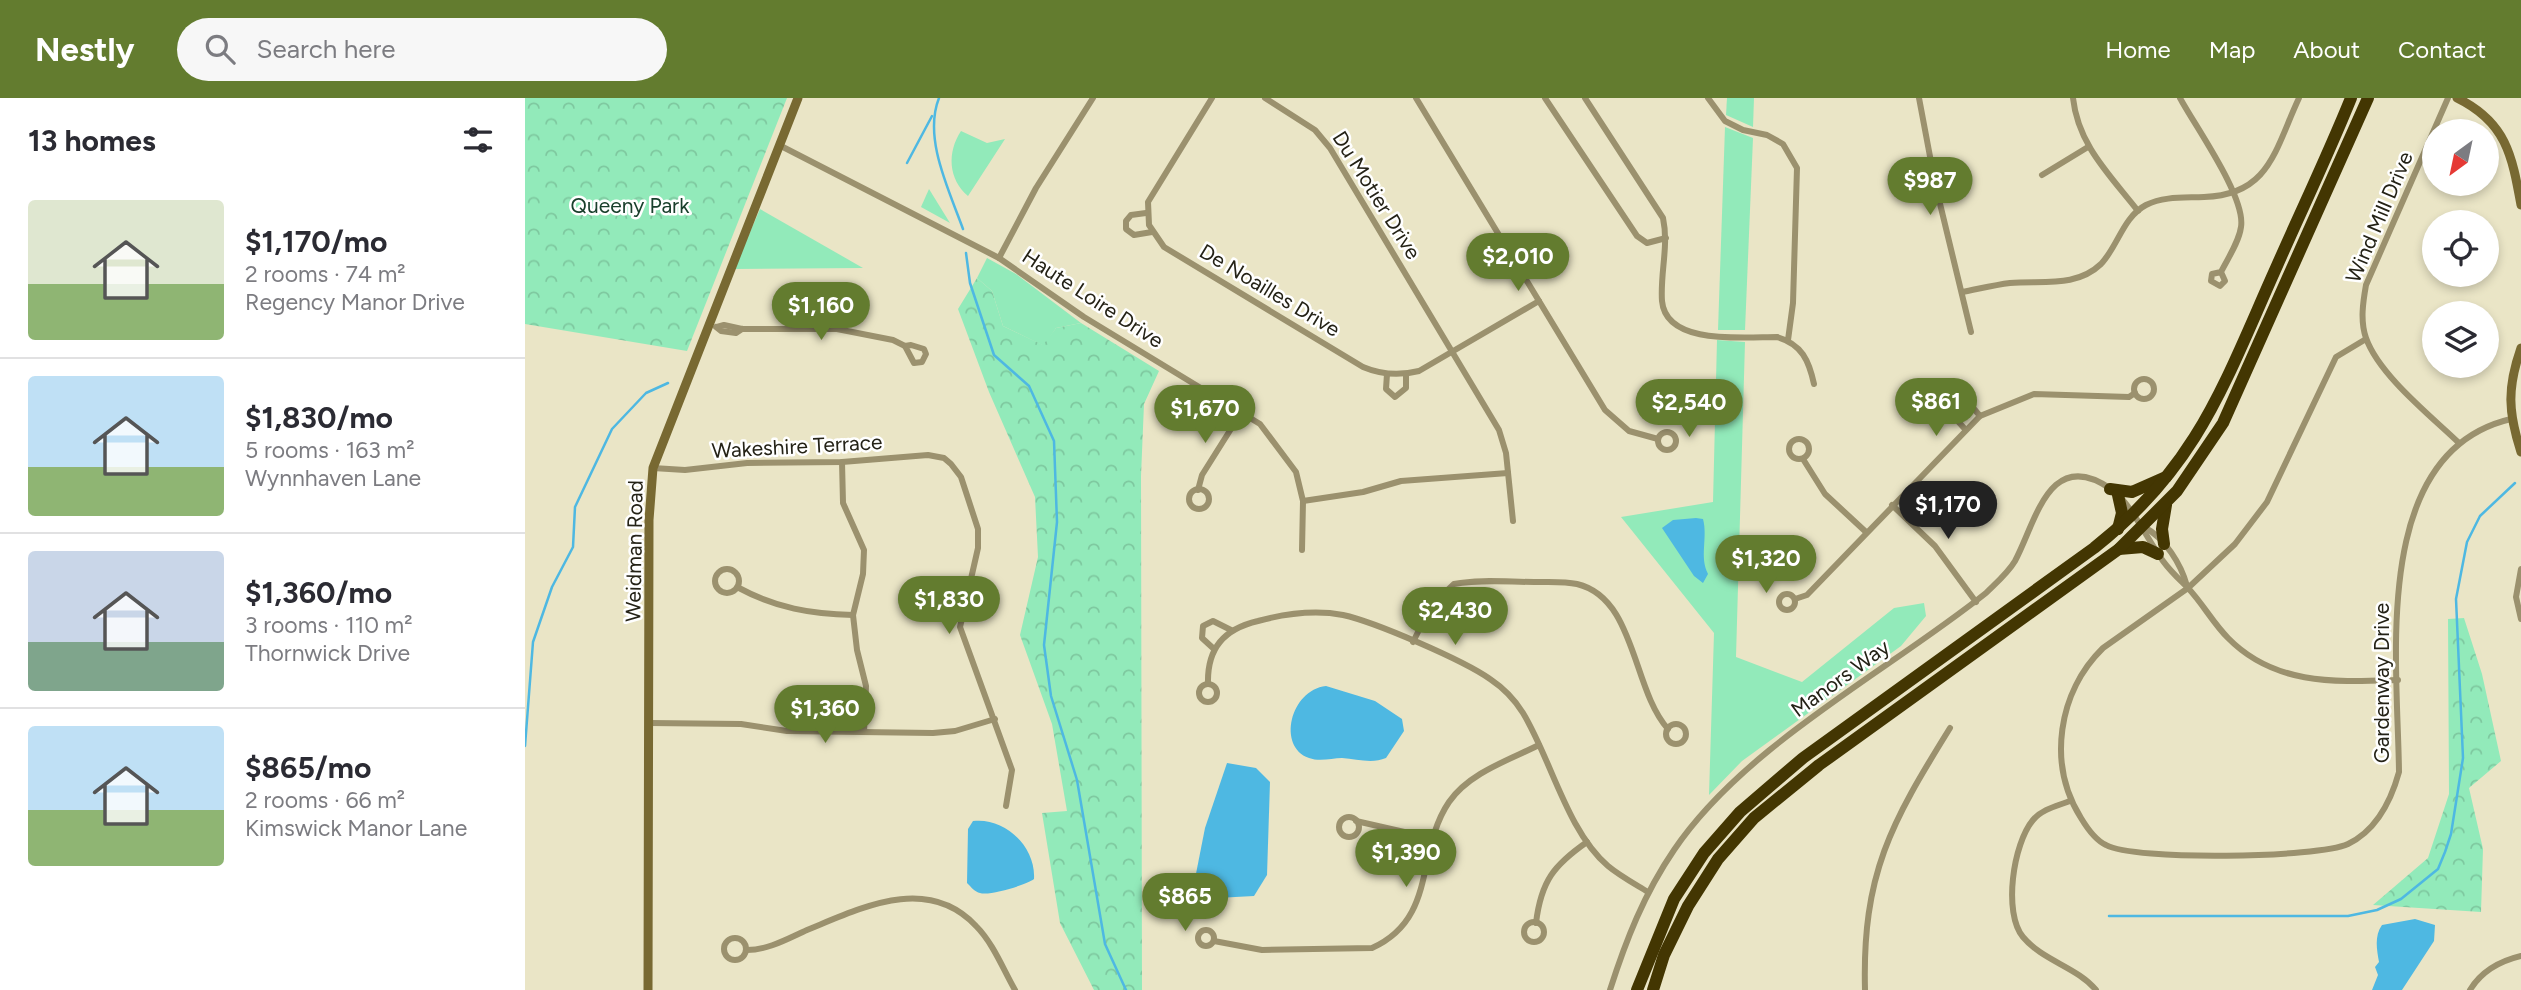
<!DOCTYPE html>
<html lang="en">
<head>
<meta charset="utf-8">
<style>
	body { margin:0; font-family:Figtree,sans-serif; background:#f7f7f7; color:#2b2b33; height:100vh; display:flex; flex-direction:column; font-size:26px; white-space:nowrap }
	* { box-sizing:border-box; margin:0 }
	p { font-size:23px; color:#7c7c81 }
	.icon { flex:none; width:38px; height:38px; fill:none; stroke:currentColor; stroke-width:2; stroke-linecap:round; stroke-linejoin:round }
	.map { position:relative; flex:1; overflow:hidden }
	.sheet { display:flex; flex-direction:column; background:#fff; width:525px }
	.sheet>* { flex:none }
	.needle { width:46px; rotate:213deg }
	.buttons { position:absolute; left:1897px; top:21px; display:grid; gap:14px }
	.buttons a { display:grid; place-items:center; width:77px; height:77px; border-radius:50%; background:#fff; box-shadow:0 4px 10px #0003; font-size:35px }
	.price { position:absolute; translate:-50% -60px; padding:0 16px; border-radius:24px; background:#637c2f; color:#fff; font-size:23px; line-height:46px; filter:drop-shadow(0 2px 4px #0008) }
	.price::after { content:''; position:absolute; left:50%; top:42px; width:21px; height:16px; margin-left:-10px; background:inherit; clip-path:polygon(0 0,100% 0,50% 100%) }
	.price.current { background:#222; color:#fff }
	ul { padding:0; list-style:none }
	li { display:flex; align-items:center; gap:21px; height:175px; padding:0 28px }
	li+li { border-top:2px solid #e1e1e2 }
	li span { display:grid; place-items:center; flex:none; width:196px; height:140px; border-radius:7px; color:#555 }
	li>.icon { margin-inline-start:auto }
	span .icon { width:84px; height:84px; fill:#fffc; stroke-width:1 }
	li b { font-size:30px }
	h2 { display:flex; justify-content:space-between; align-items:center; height:84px; padding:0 28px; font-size:30px }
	header { display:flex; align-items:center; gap:42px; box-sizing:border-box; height:98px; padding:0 35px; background:#637c2f; color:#fff }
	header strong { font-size:33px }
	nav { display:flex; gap:38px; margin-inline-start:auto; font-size:24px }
	.search { width:490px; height:63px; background:#f7f7f7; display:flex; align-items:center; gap:18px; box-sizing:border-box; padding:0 24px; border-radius:38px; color:#7c7c81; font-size:26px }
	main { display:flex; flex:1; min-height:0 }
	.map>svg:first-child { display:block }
</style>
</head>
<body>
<header>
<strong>Nestly</strong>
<div class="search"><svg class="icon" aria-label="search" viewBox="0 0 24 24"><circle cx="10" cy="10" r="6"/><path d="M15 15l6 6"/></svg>Search here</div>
<nav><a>Home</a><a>Map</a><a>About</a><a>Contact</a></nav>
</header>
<main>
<section class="sheet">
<h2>13 homes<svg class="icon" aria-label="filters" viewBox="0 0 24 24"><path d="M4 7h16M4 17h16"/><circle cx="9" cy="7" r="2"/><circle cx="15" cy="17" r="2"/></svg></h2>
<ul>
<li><span style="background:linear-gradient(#dfe7d0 60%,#8fb573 0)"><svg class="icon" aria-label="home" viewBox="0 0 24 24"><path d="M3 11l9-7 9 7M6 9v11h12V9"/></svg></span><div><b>$1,170/mo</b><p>2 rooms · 74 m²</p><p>Regency Manor Drive</p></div></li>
<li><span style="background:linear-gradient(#bfe0f5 65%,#8fb573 0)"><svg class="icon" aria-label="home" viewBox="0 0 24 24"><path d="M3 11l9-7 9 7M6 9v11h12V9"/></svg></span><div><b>$1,830/mo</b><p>5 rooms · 163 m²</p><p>Wynnhaven Lane</p></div></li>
<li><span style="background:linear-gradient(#c9d6e8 65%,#7fa58c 0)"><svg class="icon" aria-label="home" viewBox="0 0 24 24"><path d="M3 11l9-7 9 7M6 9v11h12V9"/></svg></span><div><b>$1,360/mo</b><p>3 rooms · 110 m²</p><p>Thornwick Drive</p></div></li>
<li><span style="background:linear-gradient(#bfe0f5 60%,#8fb573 0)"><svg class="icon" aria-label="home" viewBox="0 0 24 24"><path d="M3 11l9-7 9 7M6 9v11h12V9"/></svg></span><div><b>$865/mo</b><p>2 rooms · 66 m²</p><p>Kimswick Manor Lane</p></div></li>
</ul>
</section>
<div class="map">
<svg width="1996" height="892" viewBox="0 0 1996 892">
	<defs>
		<pattern id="forest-crowns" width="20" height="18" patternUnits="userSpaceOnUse" patternTransform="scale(1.75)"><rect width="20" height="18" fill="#92eaba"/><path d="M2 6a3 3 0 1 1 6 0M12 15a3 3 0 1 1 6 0" fill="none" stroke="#7ec89f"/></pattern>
	</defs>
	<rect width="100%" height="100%" fill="#eae5c6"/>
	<g fill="#92eaba">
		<polygon points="1202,0 1229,0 1228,29 1201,17"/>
		<polygon points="1200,29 1228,40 1220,232 1193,232"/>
		<path d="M436,33l26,12 18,-4 -37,57c-20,-17 -21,-44 -7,-65z"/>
		<polygon points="404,91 425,125 396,109"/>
		<polygon points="235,111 338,170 209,171"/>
		<polygon points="462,160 491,176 556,225 531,230 519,248 478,228 467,193 452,180"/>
		<polygon points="1192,242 1220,244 1211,559 1277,584 1369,510 1399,505 1401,518 1376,548 1217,663 1184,697 1189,535 1096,419 1188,404"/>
	</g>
	<g fill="url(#forest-crowns)">
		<polygon points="0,0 262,0 162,253 0,226"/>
		<polygon points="452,180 467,193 478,228 518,247 531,230 556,225 634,273 619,306 616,378 617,892 569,892 535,825 517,715 542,713 527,626 495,537 513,459 510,399 464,294 433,211"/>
		<polygon points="1939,520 1957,576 1976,663 1944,690 1958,751 1956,814 1848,807 1903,760 1924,696 1923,521"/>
	</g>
	<g fill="#4eb8e2">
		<path d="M1171,420l7,1c5,19 -4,38 5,55l-5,9 -9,-7 -32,-48 11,-8z"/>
		<path d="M801,588l49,15 27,18 2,12 -18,27c-14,6 -29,1 -44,0 -10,0 -22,4 -33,0 -32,-11 -19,-68 17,-72z"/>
		<polygon points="702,665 731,670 745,684 742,777 729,798 673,801 667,796 680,730"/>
		<path d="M448,723c31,-4 63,25 61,58 -8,6 -44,17 -54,14 -5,-1 -9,-6 -13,-10l1,-54z"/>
		<path d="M1890,821l20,6 -1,16 -32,49h-30l6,-15 -3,-8 4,-5c-2,-12 -5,-26 3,-37z"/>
	</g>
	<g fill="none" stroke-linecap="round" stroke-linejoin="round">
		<g stroke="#4eb8e2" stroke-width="2.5">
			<path d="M414,0c-16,40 10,92 24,131"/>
			<polyline points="382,65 407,18"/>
			<polyline points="441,155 445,185 469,257 504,288 529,343 532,424 519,547 526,598 552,682 580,846 601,892"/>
			<polyline points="0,648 8,544 27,489 48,449 50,409 87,331 121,295 143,285"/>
			<polyline points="1584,818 1823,818 1852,812 1876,801 1913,771 1920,754 1926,736 1938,660 1931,501 1942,444 1955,418 1990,385"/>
		</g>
		<g stroke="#9b916e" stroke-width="6">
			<path d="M687,0l-64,104 1,23 15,22 199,120c19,8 36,9 56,4l120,-70"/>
			<polyline points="740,0 790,32 805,50 974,332 981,355 988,423"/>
			<polyline points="891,0 1080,312 1104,333 1133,341"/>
			<polyline points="1020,0 1112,138 1122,145 1141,140"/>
			<path d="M1060,0l78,120c6,28 -3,55 -1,83 4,45 83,36 115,36 25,7 32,24 37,47"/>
			<polyline points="1183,0 1200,23 1218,32 1242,37 1258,46 1272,70 1268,205 1263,242"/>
			<polyline points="1394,0 1410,85 1446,234"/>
			<path d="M1548,0c5,47 37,77 65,113"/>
			<path d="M1655,0c15,28 66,99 61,129 -2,15 -13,31 -20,45l4,9 -5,5 -9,-5 1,-7 9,-2"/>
			<path d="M1923,0l-82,187c-3,17 -6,36 0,53 13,37 65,78 93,105"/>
			<polyline points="254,47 474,160 559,219 735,326 771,374 778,403 777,452"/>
			<polyline points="1517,77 1563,49"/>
			<polyline points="621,115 606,117 601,123 601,131 609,137 627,134"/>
			<polyline points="474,160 511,90 568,0"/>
			<path d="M1437,194c16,-3 32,-7 48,-9 32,-3 66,5 91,-19 17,-18 22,-47 45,-59 18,-9 39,-7 58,-8 66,-2 71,-48 95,-99"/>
			<polyline points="191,229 196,233 211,235 217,231"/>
			<polyline points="192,229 199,227 217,231 312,231 368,242 380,248"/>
			<path d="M1841,241l-30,18 -69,145 -32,42 -47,44 -85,60c-45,44 -56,116 -22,170 6,10 14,22 25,27 28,16 212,13 242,-1 29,-14 43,-43 51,-72 -1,-108 -30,-320 112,-353"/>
			<polygon points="386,247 399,251 401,256 397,264 389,265 380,248"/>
			<polyline points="862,276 861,291 870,299 881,290 881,277"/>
			<circle cx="1619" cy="291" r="10"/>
			<polyline points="1439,330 1414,302 1412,293 1416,287 1428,286 1455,318"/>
			<circle cx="1142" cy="343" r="9"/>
			<circle cx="1274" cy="351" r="10"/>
			<polyline points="1278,361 1300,396 1341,434"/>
			<polyline points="317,364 318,405 339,452 338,476 328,517 332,552 341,588 339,634"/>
			<polyline points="128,370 160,372 222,365 317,364 403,357 419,360 426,366 436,379 453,431 453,450 435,529 487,672 481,708"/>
			<circle cx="674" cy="401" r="10"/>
			<polyline points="673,392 677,377 716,315"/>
			<path d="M1597,401c17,20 26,41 41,62 8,11 16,18 25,27 15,16 25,35 40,50 47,48 109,44 170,42"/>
			<polyline points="778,403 838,394 876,383 983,375"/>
			<polyline points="1367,407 1410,448 1451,504"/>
			<path d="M1619,429c21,11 37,37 43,59"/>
			<polyline points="1996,471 1991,499 1996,521"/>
			<circle cx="202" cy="483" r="12"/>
			<path d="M214,490c37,20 72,26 114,27"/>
			<circle cx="1262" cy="504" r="8"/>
			<polyline points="1270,501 1282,497 1455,318 1509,296 1604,299 1610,295"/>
			<path d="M888,544l18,-36 23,-22c26,-5 54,-2 80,-2 15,0 30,-1 43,2 59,14 55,105 91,145"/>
			<polyline points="689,551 677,540 678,528 688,523 706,532"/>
			<circle cx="683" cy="595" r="9"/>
			<path d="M683,586c-1,-36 16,-55 50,-63 26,-7 58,-11 85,-6 32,7 120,45 147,64 12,8 25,21 33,34 28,46 44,118 85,153 12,10 27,18 40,26"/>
			<polyline points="125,625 216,626 262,633 408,635 430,633 470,621"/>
			<circle cx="1151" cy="636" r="10"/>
			<path d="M1545,703c-13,5 -28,8 -37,19 -20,24 -30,93 -10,117 20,24 54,30 73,53"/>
			<circle cx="824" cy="729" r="10"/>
			<polyline points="831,723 910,741"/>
			<circle cx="1009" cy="834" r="10"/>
			<path d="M1011,825c5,-42 18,-58 51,-81"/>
			<circle cx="681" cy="840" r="8"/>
			<circle cx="210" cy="851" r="11"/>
			<path d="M689,843l48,9 110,-2c66,-30 43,-96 77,-146 20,-29 60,-42 90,-57"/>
			<path d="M222,852c21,0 40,-11 60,-20 54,-22 120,-56 169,-4 17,17 27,43 39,64"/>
			<path d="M1085,892c16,-50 34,-96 64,-140 71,-105 213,-178 312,-257 10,-10 22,-20 29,-32 21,-39 34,-115 96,-72"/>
			<path d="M1340,892c-3,-116 26,-167 85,-262"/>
			<path d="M1945,892c11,-18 30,-29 51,-34"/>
		</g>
		<g stroke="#786932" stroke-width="9">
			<path d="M1932,0c49,24 55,57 64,107"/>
			<path d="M1996,250c-14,40 -13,64 0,104"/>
			<polyline points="123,892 124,422 128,370 273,0"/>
		</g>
		<g stroke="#433602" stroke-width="12">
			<polyline points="1585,391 1607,394 1641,379"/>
			<polyline points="1593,397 1597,415 1593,431"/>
			<polyline points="1639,446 1637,431 1641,407"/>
			<polyline points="1594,451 1618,449 1633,456"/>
			<path d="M1112,892l37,-91 30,-46 36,-41 63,-54 291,-210c104,-82 130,-164 182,-280 25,-57 52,-113 75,-170"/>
			<polyline points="1128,892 1139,857 1163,808 1193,761 1229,720 1294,667 1594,451 1652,393 1698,325 1843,0"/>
		</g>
	</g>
	<g text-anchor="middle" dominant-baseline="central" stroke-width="5" stroke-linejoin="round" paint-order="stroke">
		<g font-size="21" fill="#242216" stroke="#fff">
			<text transform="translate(852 97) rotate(58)">Du Motier Drive</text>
			<text transform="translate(1854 119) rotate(-67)">Wind Mill Drive</text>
			<text transform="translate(745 192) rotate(31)">De Noailles Drive</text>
			<text transform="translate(568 200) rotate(33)">Haute Loire Drive</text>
			<text transform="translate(272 348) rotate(-3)">Wakeshire Terrace</text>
			<text transform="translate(109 453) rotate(-89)">Weidman Road</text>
			<text transform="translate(1315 580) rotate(-36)">Manors Way</text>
			<text transform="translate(1856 585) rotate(-90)">Gardenway Drive</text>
		</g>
		<g font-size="21" fill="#19402c" stroke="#fff">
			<text x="105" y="107">Queeny Park</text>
		</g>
	</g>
</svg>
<div class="buttons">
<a><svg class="needle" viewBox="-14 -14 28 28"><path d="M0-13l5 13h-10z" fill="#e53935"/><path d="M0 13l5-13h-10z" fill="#7c7c81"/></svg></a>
<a><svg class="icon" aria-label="locate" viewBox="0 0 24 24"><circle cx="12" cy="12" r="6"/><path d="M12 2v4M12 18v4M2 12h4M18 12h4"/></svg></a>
<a><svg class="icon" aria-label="layers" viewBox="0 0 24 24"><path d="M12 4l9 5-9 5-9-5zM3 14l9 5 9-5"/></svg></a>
</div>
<b class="price" style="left:1405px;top:119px">$987</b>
<b class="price" style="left:993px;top:195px">$2,010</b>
<b class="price" style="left:296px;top:244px">$1,160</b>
<b class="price" style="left:1411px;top:340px">$861</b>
<b class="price" style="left:1164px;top:341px">$2,540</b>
<b class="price" style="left:680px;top:347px">$1,670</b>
<b class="price current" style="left:1423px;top:443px">$1,170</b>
<b class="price" style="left:1241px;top:497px">$1,320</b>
<b class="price" style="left:424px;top:538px">$1,830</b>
<b class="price" style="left:930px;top:549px">$2,430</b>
<b class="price" style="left:300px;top:647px">$1,360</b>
<b class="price" style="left:881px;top:791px">$1,390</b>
<b class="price" style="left:660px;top:835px">$865</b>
</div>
</main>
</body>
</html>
